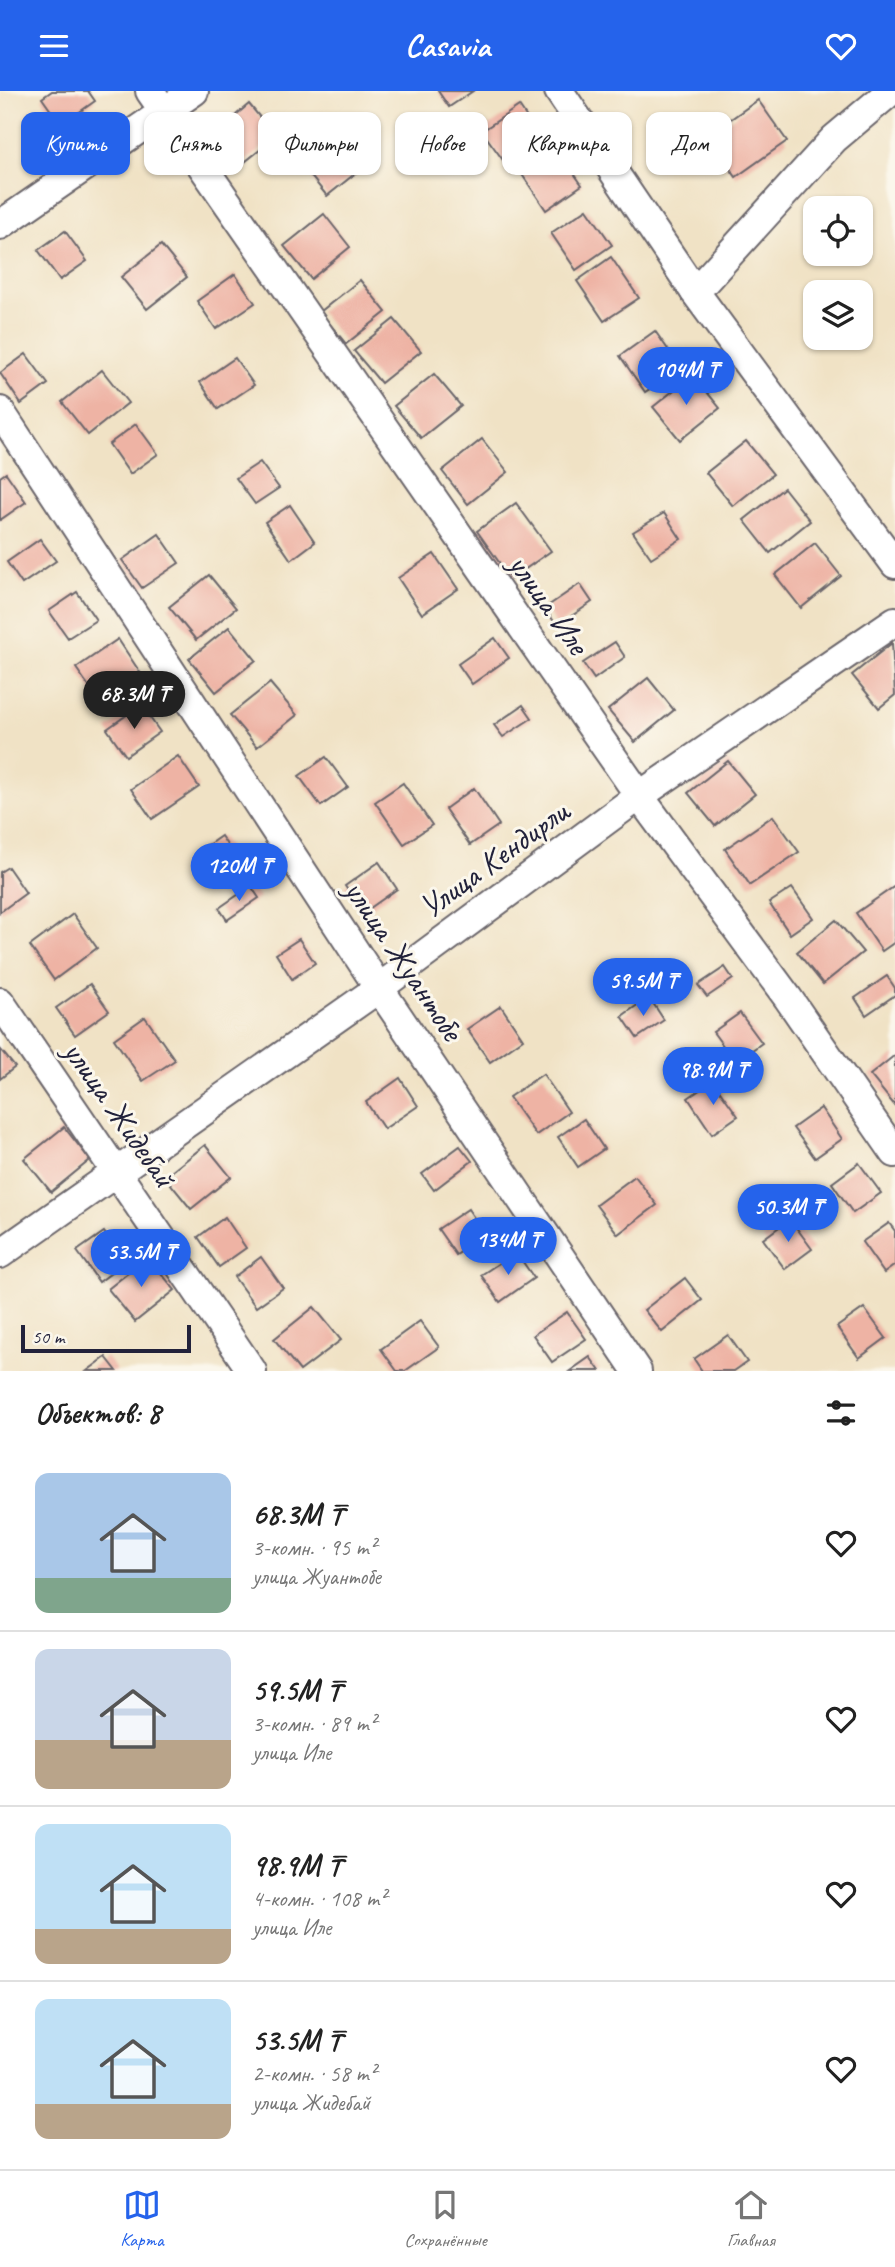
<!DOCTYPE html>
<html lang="ru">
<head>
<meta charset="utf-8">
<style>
	body { margin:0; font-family:Caveat,sans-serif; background:#f6f6f6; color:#222; height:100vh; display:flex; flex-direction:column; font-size:26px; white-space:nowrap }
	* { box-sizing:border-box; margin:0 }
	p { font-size:23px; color:#767676 }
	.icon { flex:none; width:38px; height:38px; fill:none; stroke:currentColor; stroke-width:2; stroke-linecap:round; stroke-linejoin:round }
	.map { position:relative; height:1280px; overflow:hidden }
	.details { display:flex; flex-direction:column; background:#fff; flex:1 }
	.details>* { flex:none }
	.hud { position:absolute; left:21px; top:21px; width:854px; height:63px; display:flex; gap:14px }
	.tools { position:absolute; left:803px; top:105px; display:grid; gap:14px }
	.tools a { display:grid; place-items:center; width:70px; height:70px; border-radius:14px; background:#fff; box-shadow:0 2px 5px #0004; font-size:35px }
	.scale { position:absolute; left:21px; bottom:18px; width:170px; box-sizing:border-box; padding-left:7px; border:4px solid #22223b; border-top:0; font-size:19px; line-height:24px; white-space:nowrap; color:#22223b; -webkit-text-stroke:5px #fbf7ec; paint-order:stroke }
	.price { position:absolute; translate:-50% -60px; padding:0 16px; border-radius:24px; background:#2563eb; color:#fff; font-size:23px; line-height:46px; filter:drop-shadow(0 2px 4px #0008) }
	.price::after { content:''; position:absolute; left:50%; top:42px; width:21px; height:16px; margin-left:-10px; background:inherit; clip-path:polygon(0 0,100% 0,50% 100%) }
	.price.on { background:#222; color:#fff }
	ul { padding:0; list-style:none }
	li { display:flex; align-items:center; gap:21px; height:175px; padding:0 35px }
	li+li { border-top:2px solid #e0e0e0 }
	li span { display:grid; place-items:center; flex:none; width:196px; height:140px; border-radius:14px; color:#555 }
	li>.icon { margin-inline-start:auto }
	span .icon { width:84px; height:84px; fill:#fffc; stroke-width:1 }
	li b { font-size:30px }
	h2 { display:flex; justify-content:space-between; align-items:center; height:84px; padding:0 35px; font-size:30px }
	.pill { padding:0 24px; border-radius:14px; background:#fff; box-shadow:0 2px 5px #0004; font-size:24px; line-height:63px }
	.pill.on { background:#2563eb; color:#fff }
	header { display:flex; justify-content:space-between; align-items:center; height:91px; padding:0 35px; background:#2563eb; color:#fff; font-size:32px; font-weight:800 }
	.dock { display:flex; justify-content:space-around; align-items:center; height:98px; border-top:2px solid #e0e0e0; background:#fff; font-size:19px; color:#767676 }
	.dock a { display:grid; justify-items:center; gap:4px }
	.dock .on { color:#2563eb }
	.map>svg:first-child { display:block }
</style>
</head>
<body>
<header><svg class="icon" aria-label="menu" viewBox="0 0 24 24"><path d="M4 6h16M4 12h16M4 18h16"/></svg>Casavia<svg class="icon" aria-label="heart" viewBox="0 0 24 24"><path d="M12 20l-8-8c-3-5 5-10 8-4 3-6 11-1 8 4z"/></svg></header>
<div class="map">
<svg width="895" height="1280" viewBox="0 0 895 1280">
	<rect width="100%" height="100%" fill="#fbf7ec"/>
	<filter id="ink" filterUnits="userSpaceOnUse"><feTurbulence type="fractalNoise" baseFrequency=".0143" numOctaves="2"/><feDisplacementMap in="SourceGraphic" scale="14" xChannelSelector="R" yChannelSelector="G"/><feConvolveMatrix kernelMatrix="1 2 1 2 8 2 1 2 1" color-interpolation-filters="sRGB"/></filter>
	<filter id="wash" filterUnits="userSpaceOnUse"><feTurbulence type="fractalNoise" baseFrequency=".00686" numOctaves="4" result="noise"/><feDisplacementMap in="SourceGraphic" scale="28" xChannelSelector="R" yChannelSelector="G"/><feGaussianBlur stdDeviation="1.57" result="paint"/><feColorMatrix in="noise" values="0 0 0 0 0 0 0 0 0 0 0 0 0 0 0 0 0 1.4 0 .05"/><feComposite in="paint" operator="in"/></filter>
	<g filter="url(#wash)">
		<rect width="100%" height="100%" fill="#f0e2c5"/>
		<g id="blocks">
			<g fill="#eeb3a4">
				<polygon points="52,0 88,0 95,10 61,34 42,7"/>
				<polygon points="438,0 473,0 449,16"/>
				<polygon points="758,9 787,50 736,86 707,45"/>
				<polygon points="249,13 276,46 236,78 210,46"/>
				<polygon points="519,15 544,52 508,76 482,40"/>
				<polygon points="340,40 367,73 327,105 300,72"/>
				<polygon points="557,58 582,94 546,119 521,82"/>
				<polygon points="587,118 612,154 576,179 551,142"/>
				<polygon points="324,123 350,156 311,188 284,155"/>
				<polygon points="65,140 87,170 60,189 38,159"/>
				<polygon points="161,154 187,186 147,218 121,186"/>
				<polygon points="611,166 639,207 604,230 577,190"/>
				<polygon points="235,183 255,212 216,238 197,210"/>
				<polygon points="360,189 386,221 346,253 320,221"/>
				<polygon points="394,228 421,260 381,292 354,260"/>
				<polygon points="655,240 681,277 645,301 620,265"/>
				<polygon points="26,263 48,293 21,313 0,282"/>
				<polygon points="235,267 254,294 218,318 200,291"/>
				<polygon points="102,279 128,312 88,344 62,311"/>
				<polygon points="434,283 461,315 421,347 394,315"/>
				<polygon points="693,284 720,317 680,349 653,316"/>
				<polygon points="136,333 158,363 130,383 109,353"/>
				<polygon points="482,348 508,381 468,413 442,380"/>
				<polygon points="746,350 773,383 733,415 706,382"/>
				<polygon points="260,371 279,397 255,413 236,387"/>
				<polygon points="6,382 26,411 0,429 0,386"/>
				<polygon points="784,397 810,430 770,462 744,429"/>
				<polygon points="516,412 551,460 511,488 477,440"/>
				<polygon points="290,414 315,451 291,469 265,431"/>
				<polygon points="664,422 681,448 651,467 633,441"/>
				<polygon points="159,443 179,472 142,497 122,469"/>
				<polygon points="40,448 56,470 22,493 7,471"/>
				<polygon points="815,452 841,485 801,517 775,484"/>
				<polygon points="434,463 458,498 422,523 398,487"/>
				<polygon points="209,484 236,517 196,549 169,516"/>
				<polygon points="580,493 592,511 557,535 545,517"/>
				<polygon points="77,501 96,529 68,547 49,520"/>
				<polygon points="229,536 256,569 216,601 189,568"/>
				<polygon points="495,547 509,567 472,593 458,573"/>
				<polygon points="118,548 143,586 102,614 76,577"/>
				<polygon points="615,551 625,566 594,588 583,572"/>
				<polygon points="892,552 895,604 879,617 852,584"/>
				<polygon points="648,587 674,619 635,651 608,619"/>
				<polygon points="270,592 297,624 257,656 230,624"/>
				<polygon points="141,614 160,641 126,665 107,638"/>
				<polygon points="523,614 532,627 503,646 494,634"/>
				<polygon points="178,665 199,696 152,728 131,698"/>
				<polygon points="326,666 348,696 321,715 299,685"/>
				<polygon points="728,670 755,703 715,735 688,702"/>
				<polygon points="403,692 432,734 404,753 375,711"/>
				<polygon points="474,697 499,734 470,754 445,718"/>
				<polygon points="773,725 799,761 750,794 725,758"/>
				<polygon points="221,745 238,770 215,786 198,761"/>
				<polygon points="379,771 397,798 363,822 345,795"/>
				<polygon points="8,776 26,802 0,821 0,781"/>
				<polygon points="251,795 259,807 227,829 219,817"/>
				<polygon points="895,795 895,851 882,860 856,822"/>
				<polygon points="792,797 813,827 790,843 769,812"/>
				<polygon points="73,823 97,857 54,889 30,855"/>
				<polygon points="836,829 863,861 823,893 797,861"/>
				<polygon points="299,848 315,872 292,888 276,863"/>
				<polygon points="725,876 733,888 707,906 698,894"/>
				<polygon points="887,885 895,897 895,904 866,924 855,907"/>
				<polygon points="90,893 109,920 75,944 56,917"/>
				<polygon points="649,906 664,929 637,947 622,925"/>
				<polygon points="501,915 523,948 490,971 467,938"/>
				<polygon points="740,922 762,952 735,971 713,941"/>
				<polygon points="145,926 175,969 143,990 114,948"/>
				<polygon points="0,958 15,976 0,988"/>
				<polygon points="895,964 895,1015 870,984"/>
				<polygon points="543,983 569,1021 536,1044 509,1006"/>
				<polygon points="400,987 418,1015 384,1038 366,1011"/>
				<polygon points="713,990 738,1025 712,1043 688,1007"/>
				<polygon points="821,1017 842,1048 815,1067 793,1037"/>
				<polygon points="584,1028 604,1058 578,1076 558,1046"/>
				<polygon points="64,1036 90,1069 51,1101 24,1068"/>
				<polygon points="205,1054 231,1086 191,1118 165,1086"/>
				<polygon points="460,1055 472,1070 434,1099 422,1083"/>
				<polygon points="859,1072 881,1102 853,1122 832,1092"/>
				<polygon points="635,1085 657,1114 618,1143 596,1114"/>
				<polygon points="468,1118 486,1144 456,1164 438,1138"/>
				<polygon points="225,1126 246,1157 219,1176 198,1146"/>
				<polygon points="790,1128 812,1158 785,1178 763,1148"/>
				<polygon points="889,1132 895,1140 895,1174 884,1182 862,1151"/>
				<polygon points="104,1141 126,1171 99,1191 77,1160"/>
				<polygon points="516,1161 534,1187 500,1211 481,1184"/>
				<polygon points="148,1166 175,1199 135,1231 108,1198"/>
				<polygon points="261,1166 283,1197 256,1216 234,1186"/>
				<polygon points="685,1187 702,1209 662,1241 644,1219"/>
				<polygon points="314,1216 341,1249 300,1280 274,1248"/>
				<polygon points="864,1217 886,1247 859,1267 837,1236"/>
				<polygon points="567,1221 586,1248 552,1271 533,1244"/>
				<polygon points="420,1230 439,1256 405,1280 397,1280 381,1258"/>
				<polygon points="728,1244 747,1271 734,1280 702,1280 694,1268"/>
				<polygon points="106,1266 117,1280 87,1280"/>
				<polygon points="590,1266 600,1280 570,1280"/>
			</g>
		</g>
	</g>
	<g filter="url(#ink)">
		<use href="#blocks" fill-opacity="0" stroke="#6a656b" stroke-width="2"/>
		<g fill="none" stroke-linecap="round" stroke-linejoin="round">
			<defs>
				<g id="minor">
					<polyline points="150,0 648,717 788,907 895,1062"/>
					<polyline points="559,0 695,201 895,473"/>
					<polyline points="0,134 194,0"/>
					<polyline points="695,201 834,48 891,0"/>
					<polyline points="0,320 379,897 637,1280"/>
					<polyline points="0,911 252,1280"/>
					<polyline points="0,1163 379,897 639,705 895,530"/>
				</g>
			</defs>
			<use href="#minor" stroke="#6a656b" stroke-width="32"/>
			<use href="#minor" stroke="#fff" stroke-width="28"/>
		</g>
	</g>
	<g text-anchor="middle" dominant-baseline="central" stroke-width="6" stroke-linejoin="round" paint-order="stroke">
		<g font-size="33" fill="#22223b" stroke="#fbf7ec">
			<text transform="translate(549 513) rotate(55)">улица Иле</text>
			<text transform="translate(494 768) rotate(-36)">Улица Кендирли</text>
			<text transform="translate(404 869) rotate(56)">улица Жуантобе</text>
			<text transform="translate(120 1023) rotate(55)">улица Жидебай</text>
		</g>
	</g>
</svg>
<div class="tools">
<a><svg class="icon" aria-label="locate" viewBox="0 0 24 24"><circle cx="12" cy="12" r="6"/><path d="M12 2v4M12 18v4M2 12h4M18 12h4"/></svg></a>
<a><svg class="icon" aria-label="layers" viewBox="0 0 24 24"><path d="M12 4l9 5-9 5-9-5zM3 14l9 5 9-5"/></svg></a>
</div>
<div class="scale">50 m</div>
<b class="price" style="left:686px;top:316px">104M ₸</b>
<b class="price on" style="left:134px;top:640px">68.3M ₸</b>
<b class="price" style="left:239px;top:812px">120M ₸</b>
<b class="price" style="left:643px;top:927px">59.5M ₸</b>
<b class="price" style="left:713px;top:1016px">98.9M ₸</b>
<b class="price" style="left:788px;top:1153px">50.3M ₸</b>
<b class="price" style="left:508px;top:1186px">134M ₸</b>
<b class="price" style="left:141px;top:1198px">53.5M ₸</b>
<div class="hud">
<a class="pill on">Купить</a>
<a class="pill">Снять</a>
<a class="pill">Фильтры</a>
<a class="pill">Новое</a>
<a class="pill">Квартира</a>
<a class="pill">Дом</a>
</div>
</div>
<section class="details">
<h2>Объектов: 8<svg class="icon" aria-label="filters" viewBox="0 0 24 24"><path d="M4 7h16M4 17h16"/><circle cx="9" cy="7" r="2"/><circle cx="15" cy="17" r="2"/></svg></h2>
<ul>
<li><span style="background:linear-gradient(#a9c7e8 75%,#7fa58c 0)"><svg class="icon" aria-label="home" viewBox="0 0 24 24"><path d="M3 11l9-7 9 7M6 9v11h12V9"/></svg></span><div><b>68.3M ₸</b><p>3-комн. · 95 m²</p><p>улица Жуантобе</p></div><svg class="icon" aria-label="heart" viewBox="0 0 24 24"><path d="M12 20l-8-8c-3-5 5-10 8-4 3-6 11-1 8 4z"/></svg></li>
<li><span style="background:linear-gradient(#c9d6e8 65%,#b9a48a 0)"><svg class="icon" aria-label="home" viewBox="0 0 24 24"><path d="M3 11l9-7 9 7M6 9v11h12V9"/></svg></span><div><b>59.5M ₸</b><p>3-комн. · 89 m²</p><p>улица Иле</p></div><svg class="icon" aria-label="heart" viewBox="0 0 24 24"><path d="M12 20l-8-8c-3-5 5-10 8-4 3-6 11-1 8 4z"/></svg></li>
<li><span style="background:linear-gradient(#bfe0f5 75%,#b9a48a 0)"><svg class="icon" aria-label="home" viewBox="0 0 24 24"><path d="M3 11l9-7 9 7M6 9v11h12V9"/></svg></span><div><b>98.9M ₸</b><p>4-комн. · 108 m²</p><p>улица Иле</p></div><svg class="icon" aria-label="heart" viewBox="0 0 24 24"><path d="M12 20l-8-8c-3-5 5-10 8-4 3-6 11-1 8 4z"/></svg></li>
<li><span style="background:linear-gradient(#bfe0f5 75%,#b9a48a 0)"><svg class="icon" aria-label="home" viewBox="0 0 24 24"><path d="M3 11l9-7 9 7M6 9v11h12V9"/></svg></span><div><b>53.5M ₸</b><p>2-комн. · 58 m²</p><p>улица Жидебай</p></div><svg class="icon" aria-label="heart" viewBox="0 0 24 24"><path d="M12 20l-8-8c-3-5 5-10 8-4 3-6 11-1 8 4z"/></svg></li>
</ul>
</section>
<nav class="dock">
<a class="on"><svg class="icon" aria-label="map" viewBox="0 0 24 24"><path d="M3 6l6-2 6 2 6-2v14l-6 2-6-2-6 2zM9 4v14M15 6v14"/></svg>Карта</a>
<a><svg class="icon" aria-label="saved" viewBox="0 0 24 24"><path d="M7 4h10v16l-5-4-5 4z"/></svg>Сохранённые</a>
<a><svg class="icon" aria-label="home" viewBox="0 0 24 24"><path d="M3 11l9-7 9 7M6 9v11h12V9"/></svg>Главная</a>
</nav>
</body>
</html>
